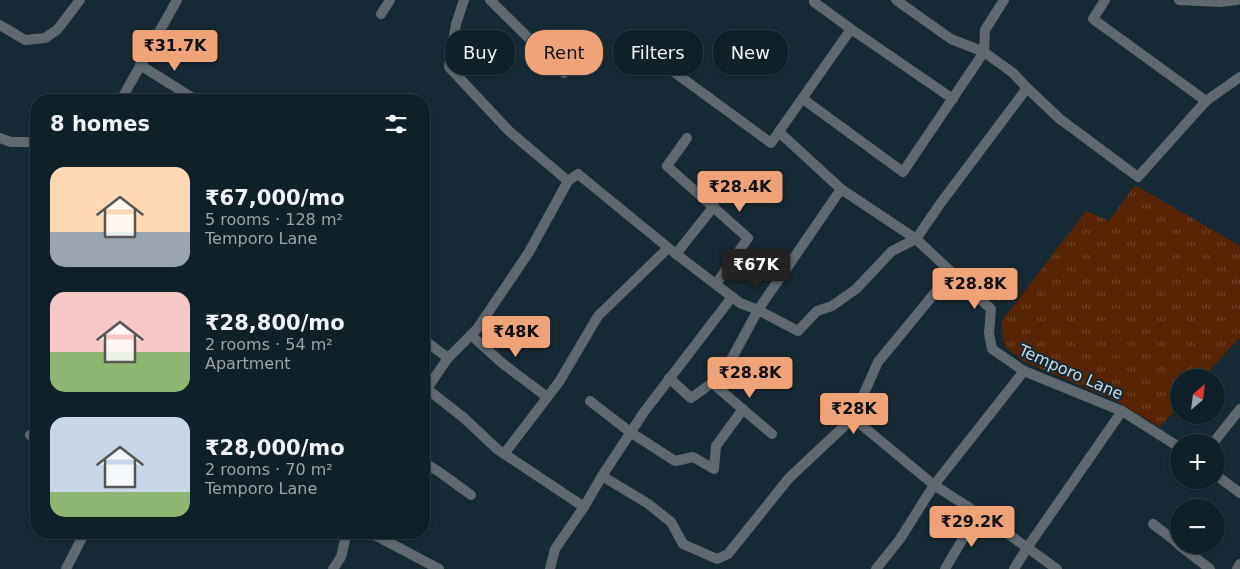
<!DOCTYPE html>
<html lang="en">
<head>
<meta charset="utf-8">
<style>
	body { margin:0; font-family:"DejaVu Sans",sans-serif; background:#192830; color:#f1f3f6; height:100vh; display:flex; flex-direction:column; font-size:19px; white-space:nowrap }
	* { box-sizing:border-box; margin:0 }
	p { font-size:16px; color:#9ca3a8 }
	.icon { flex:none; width:28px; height:28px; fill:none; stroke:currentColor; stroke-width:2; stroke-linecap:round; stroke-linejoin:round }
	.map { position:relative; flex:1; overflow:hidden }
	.side { position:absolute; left:30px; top:94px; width:400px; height:445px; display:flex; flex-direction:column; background:#102028; border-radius:20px; box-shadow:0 1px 4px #0004,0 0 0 1px #303e45 }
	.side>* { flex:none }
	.guide { position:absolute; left:445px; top:30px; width:475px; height:45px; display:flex; gap:10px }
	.needle { width:32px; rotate:28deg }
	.controls { position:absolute; left:1170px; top:369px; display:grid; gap:10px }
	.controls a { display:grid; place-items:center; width:55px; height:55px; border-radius:50%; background:#102028; box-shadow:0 1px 4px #0004,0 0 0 1px #303e45; font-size:25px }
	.price { position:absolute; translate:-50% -42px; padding:0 11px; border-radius:5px; background:#efa376; color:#111; font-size:16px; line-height:32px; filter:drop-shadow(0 1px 2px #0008) }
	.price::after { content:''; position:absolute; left:50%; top:30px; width:15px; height:11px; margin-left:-8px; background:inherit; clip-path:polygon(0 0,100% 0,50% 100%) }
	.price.selected { background:#222; color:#fff }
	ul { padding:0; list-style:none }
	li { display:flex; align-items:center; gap:15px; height:125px; padding:0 20px }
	li span { display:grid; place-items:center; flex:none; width:140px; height:100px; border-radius:15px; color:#555 }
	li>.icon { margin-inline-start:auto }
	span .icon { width:60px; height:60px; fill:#fffc; stroke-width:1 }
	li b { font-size:21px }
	h2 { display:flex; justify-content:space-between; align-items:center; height:60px; padding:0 20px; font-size:21px }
	.tag { padding:0 18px; border-radius:20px; background:#102028; box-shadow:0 1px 4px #0004,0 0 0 1px #303e45; font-size:18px; line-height:45px }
	.tag.selected { background:#efa376; color:#111 }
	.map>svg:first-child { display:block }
</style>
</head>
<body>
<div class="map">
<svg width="1240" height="569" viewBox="0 0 1240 569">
	<defs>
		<pattern id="park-tufts" width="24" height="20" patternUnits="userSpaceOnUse" patternTransform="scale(1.25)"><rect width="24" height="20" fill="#562400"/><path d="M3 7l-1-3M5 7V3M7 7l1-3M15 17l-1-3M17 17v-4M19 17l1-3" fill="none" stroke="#6d4325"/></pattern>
	</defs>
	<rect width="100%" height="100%" fill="#162a35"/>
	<polygon fill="url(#park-tufts)" points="1135,185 1240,246 1240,337 1204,377 1179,378 1179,406 1160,427 1116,401 1023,361 1005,347 1001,322 1086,211 1109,221"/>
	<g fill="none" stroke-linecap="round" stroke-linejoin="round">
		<g stroke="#5f686e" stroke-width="10">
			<polyline points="464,0 456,24 449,67 509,131 568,181 578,174 676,254 740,303 758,310 798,331 817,311 832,306 856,289 892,251 916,239 940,204 1027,88"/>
			<polyline points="490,0 564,73"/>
			<polyline points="814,0 814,2 851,29"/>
			<polyline points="1004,0 985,30 984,52 1013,73 1027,88 1060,119 1138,177 1206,101 1240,77"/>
			<polyline points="1105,0 1093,19 1206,101"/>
			<polyline points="1179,0 1220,2 1237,0"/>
			<polyline points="381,14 390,0"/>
			<polyline points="0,25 25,40 45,38 57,30 80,0"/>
			<polyline points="663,64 771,143 851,29 953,99"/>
			<polyline points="140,65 196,100"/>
			<polyline points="803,99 903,172 984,52 951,39 896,0"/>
			<polyline points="121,100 177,0"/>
			<polyline points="250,100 251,100"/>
			<polyline points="779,132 841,189 916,239 991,309 989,333 992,349 1024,371 1122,411 1179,447"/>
			<polyline points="0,138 11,142 36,142"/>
			<polyline points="687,138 667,166 748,238 716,284"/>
			<polyline points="676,254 714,206"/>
			<polyline points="471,335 502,363 547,397"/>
			<polyline points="424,340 448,358"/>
			<polyline points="669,378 691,398 712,383 725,371 758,310 841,189"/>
			<polyline points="712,383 772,434"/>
			<polyline points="427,389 464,418 497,449 584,507"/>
			<polyline points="424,393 448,358 477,329 529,252 568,181"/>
			<polyline points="590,401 630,432 675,461 693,457 714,469 716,446 743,409"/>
			<polyline points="853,418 934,485 990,521 1057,569"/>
			<polyline points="30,435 36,438"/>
			<polyline points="1214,442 1240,409"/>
			<polyline points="504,454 559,382 598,316 668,248"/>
			<polyline points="424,463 438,471 471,495"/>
			<polyline points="1216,475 1240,493"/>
			<polyline points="602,476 647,503 671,522 683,544 717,559 728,554 789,478 853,418 878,362 952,272"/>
			<polyline points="1153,524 1179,544"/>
			<polyline points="369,532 439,569"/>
			<polyline points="1179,545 1210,569"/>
			<polyline points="66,569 85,532"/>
			<polyline points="333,569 341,557 347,532"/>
			<polyline points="550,569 555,549 584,507 602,476 644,412 732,297"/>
			<polyline points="876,569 900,539 934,485 1024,371"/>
			<polyline points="945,569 978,513"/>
			<polyline points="1014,569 1027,548 1122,411"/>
			<polyline points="1237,569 1240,564"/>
		</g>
	</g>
	<g text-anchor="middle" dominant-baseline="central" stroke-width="4" stroke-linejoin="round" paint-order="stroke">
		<g font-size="16" fill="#cdd8e0" stroke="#162a35">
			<text transform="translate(1071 372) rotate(24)">Temporo Lane</text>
		</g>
	</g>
</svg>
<div class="controls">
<a><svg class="needle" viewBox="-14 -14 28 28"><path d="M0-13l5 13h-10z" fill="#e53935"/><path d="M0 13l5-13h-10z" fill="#9ca3a8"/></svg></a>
<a>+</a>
<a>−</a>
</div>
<b class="price" style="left:175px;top:72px">₹31.7K</b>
<b class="price" style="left:740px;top:213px">₹28.4K</b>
<b class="price selected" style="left:756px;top:291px">₹67K</b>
<b class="price" style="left:975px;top:310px">₹28.8K</b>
<b class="price" style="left:516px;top:358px">₹48K</b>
<b class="price" style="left:750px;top:399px">₹28.8K</b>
<b class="price" style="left:854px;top:435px">₹28K</b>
<b class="price" style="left:972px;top:548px">₹29.2K</b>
<div class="guide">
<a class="tag">Buy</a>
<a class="tag selected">Rent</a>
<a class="tag">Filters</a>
<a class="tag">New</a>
</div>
<section class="side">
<h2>8 homes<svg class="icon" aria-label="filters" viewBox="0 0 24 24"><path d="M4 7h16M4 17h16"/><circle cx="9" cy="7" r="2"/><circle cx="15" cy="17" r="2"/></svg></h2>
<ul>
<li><span style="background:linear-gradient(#ffd9b3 65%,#9aa5b1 0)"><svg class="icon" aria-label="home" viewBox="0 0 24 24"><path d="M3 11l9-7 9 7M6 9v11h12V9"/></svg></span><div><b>₹67,000/mo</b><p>5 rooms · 128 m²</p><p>Temporo Lane</p></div></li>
<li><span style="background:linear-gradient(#f6c9c9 60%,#8fb573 0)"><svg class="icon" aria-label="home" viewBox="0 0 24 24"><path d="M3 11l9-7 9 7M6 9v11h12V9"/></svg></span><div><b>₹28,800/mo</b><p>2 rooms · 54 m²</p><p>Apartment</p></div></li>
<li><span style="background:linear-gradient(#c9d6e8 75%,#8fb573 0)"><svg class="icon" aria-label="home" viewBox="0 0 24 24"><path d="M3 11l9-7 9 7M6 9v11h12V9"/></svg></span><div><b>₹28,000/mo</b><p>2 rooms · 70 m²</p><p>Temporo Lane</p></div></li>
</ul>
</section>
</div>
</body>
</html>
